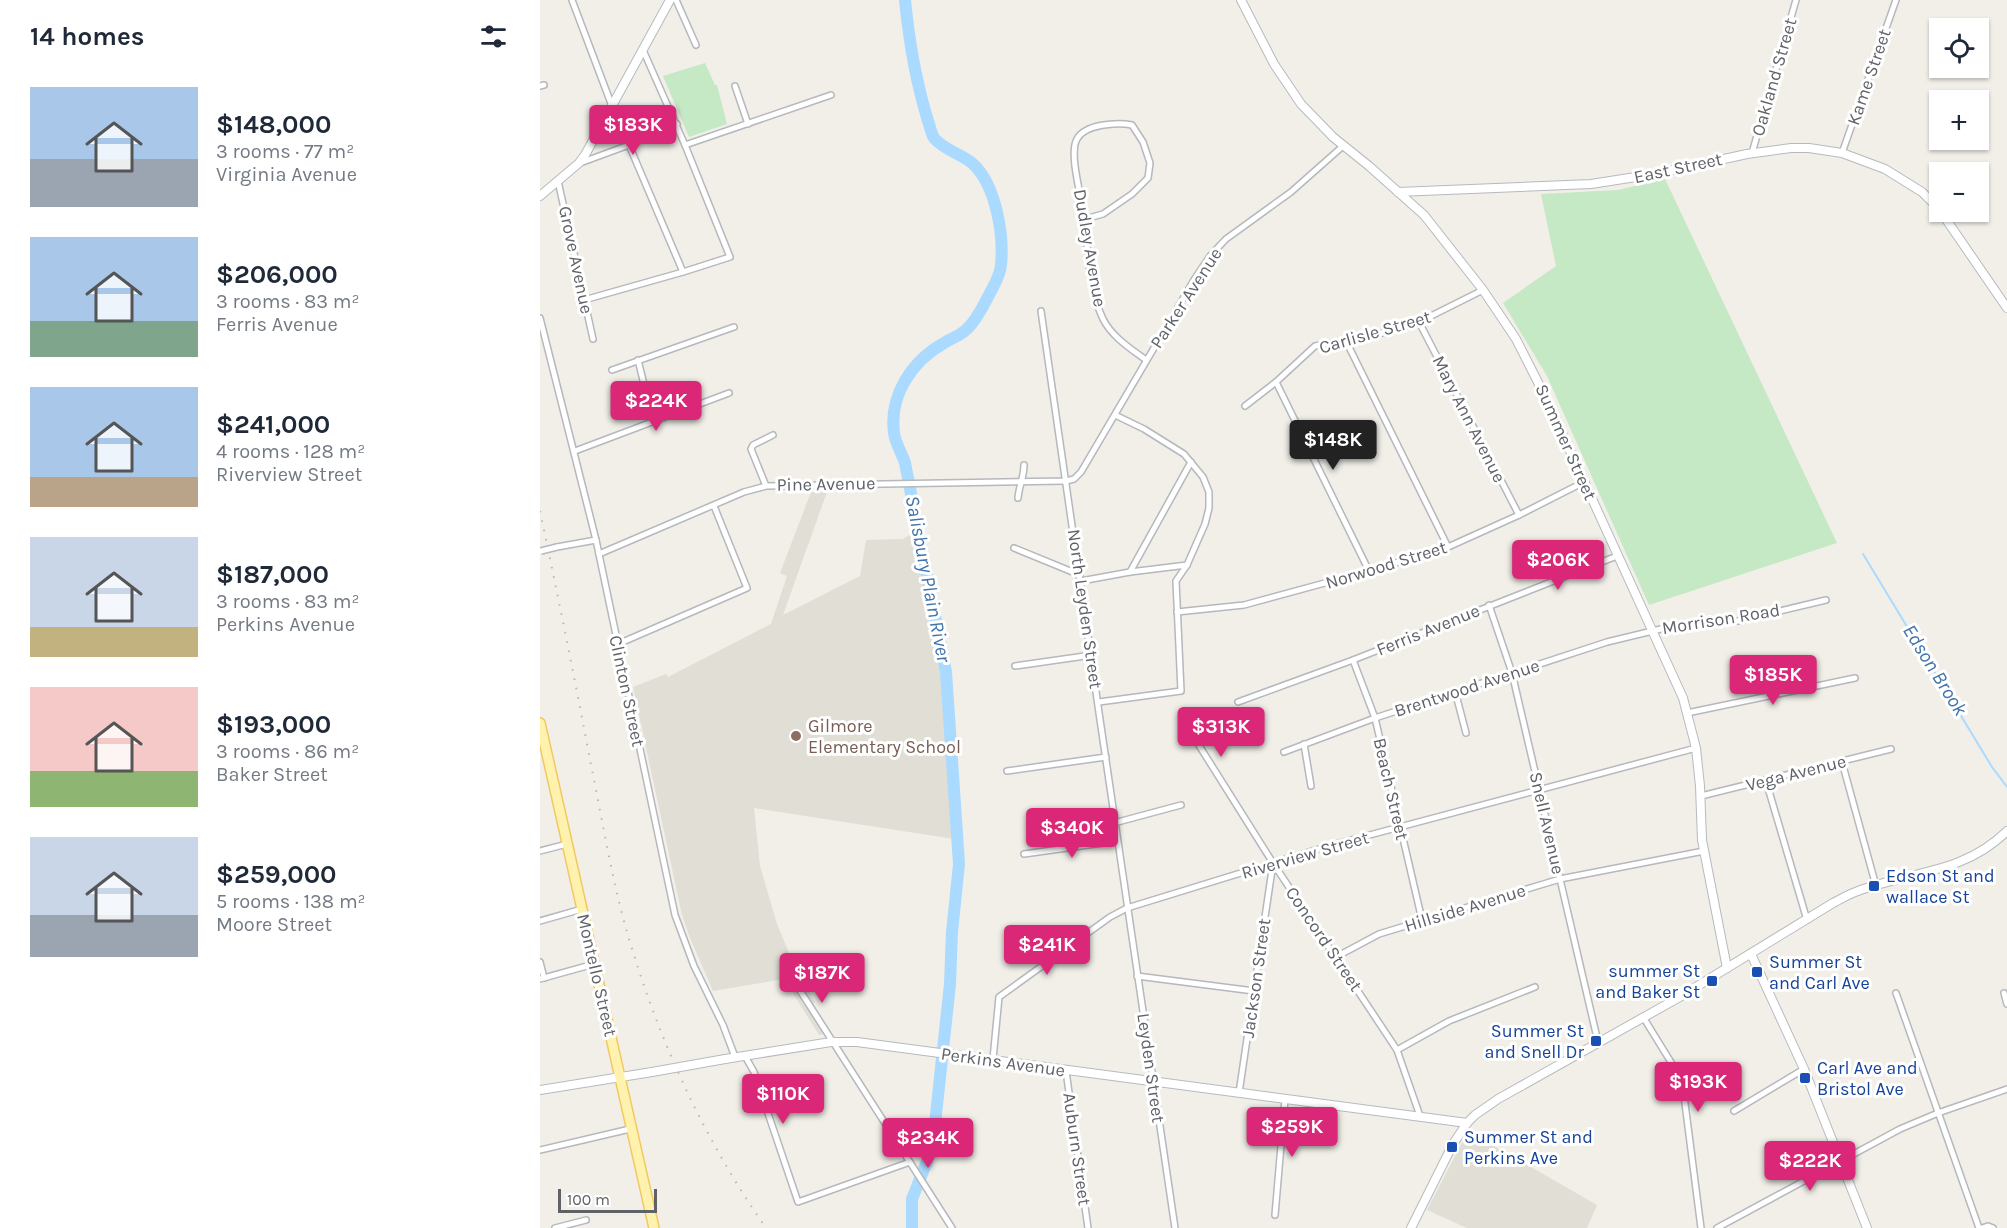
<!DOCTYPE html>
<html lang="en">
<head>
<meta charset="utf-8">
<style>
	body { margin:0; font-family:Karla,sans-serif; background:#f2f2f3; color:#1f2937; height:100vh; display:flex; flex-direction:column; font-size:22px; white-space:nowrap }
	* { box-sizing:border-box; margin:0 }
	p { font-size:20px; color:#747a83 }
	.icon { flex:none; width:33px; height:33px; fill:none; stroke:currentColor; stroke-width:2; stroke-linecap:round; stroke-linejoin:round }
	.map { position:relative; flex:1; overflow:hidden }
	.sheet { display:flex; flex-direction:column; background:#fff; width:540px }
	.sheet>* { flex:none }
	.tools { position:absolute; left:1389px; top:18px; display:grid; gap:12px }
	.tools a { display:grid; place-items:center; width:60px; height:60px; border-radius:0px; background:#fff; box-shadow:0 2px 4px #0004; font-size:30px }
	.scale { position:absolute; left:18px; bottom:15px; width:99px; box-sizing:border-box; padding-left:6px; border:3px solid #5f6368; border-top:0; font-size:16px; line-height:21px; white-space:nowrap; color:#5f6368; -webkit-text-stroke:4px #fff; paint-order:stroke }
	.price { position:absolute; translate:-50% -51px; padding:0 14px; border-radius:6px; background:#db2777; color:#fff; font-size:20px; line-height:39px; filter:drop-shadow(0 2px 3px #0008) }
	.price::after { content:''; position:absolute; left:50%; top:36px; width:18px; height:14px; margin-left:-9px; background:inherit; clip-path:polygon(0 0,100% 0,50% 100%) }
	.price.active { background:#222; color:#fff }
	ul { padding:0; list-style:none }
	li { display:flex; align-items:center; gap:18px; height:150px; padding:0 30px }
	li span { display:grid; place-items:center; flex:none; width:168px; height:120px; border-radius:0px; color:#555 }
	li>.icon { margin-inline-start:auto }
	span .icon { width:72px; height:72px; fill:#fffc; stroke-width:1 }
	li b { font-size:26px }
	h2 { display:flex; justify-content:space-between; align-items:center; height:72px; padding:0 30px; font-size:26px }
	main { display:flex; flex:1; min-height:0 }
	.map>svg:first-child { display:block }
</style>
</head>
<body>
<main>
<section class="sheet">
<h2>14 homes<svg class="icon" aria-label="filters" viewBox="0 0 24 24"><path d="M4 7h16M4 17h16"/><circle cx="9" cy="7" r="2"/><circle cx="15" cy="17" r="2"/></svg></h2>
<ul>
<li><span style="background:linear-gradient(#a9c7e8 60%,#9aa5b1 0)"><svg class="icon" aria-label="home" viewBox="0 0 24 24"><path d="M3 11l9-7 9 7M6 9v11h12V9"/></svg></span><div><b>$148,000</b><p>3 rooms · 77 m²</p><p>Virginia Avenue</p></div></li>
<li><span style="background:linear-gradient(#a9c7e8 70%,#7fa58c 0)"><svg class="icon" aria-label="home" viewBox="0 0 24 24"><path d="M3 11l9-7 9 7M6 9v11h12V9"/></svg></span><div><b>$206,000</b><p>3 rooms · 83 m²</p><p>Ferris Avenue</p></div></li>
<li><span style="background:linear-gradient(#a9c7e8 75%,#b9a48a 0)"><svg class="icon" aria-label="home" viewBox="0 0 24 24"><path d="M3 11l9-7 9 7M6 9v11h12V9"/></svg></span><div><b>$241,000</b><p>4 rooms · 128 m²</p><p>Riverview Street</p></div></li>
<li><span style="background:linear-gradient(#c9d6e8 75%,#c2b280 0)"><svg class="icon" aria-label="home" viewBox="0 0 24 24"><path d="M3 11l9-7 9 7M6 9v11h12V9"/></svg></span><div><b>$187,000</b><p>3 rooms · 83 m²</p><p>Perkins Avenue</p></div></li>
<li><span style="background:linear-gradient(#f6c9c9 70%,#8fb573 0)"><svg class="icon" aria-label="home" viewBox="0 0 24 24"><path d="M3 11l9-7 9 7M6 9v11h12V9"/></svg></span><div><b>$193,000</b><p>3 rooms · 86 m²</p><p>Baker Street</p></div></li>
<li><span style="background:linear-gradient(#c9d6e8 65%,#9aa5b1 0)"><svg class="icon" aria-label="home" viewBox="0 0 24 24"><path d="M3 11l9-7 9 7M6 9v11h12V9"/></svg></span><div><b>$259,000</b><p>5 rooms · 138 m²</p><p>Moore Street</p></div></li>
</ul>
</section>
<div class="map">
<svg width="1467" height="1228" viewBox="0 0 1467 1228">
	<rect width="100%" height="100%" fill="#f1efe8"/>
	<g fill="#e1ded6">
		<polygon points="271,492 287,492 243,615 320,576 326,540 363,539 378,530 400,649 414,839 214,808 220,866 237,924 255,967 275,1002 273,1004 292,1033 279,1035 244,979 173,991 150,938 142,915 93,687 126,674 128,677 231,624 247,576 240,573"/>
		<polygon points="928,1131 1057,1205 1047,1228 927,1228 887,1210"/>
	</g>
	<g fill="#c5e8c5">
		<polygon points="165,63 175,85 177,85 187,124 149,137 123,76"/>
		<polygon points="1125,179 1297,543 1109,605 1007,376 963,303 1016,266 1001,194 1078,190"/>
	</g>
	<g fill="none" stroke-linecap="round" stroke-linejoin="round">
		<polyline stroke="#aadaff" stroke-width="2" points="1323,554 1452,767 1467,787"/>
		<path stroke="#aadaff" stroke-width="12" d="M365,0c4,41 11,82 23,121 2,5 3,12 6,17 10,12 27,16 38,25 24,21 32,72 29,102 -1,11 -7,20 -12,30 -6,11 -12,25 -22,34 -7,7 -15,9 -23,14 -32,18 -55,52 -50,90 1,10 8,20 11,30l41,209 13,192 -7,68 -2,52 -16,149 -6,26 -16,40v29"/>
		<defs>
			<g id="street">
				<polyline points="32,0 72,106"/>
				<polyline points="136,0 156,45"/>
				<polyline points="103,50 145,145 291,95"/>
				<polyline points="0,86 4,85"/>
				<polyline points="195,86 208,124"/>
				<polyline points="89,145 143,272"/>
				<polyline points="1212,153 1256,0"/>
				<polyline points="1302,153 1356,0"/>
				<polyline points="40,163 89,145 137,124"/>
				<polyline points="18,181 53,339"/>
				<path d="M545,219l18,-5 29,-20 16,-16 2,-15 -7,-21 -11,-17c-15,-3 -47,-1 -55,14 -9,15 6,63 8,82 3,32 4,69 18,98 9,18 28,30 43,41"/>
				<polyline points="44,300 143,272 190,257 145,145"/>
				<path d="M501,311c44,306 88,611 134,917"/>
				<polyline points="0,318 56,540 135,915 154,966 183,1025 195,1057"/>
				<polyline points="879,322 979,515"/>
				<polyline points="806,341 908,547"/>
				<polyline points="98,360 113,421"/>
				<polyline points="72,370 194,327"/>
				<polyline points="736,382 829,571"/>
				<polyline points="705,406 736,382 775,346 839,334 879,322 943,290"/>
				<polyline points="35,451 189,393"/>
				<polyline points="226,486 211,449 213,445 233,435"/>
				<path d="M478,498c1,-12 6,-21 6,-33"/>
				<polyline points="17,547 56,540"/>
				<polyline points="474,548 540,575"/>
				<polyline points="59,554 204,492 226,486 526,481 534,479 541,472 654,280 670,256 686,239 751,192 803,146"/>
				<polyline points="590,572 651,462"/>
				<polyline points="541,581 590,572 647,565"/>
				<polyline points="949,605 972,673 1058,1042"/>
				<polyline points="637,612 704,605 829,571 908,547 979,515 1044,482"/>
				<polyline points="78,644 207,588 174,506"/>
				<polyline points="813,660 835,718 882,920"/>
				<polyline points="475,666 552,655"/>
				<polyline points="915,691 926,733"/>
				<polyline points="559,702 641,691 636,581 647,565 665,524 669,508 669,492 663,477 644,454 604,429 575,415"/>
				<polyline points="698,702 813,660 1077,556"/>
				<polyline points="1147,713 1315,678"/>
				<polyline points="655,739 733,863 857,1050 880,1116"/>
				<polyline points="764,744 771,786"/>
				<polyline points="744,752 835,718 1067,642 1129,627 1198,621 1286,600"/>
				<polyline points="1302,762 1336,886"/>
				<polyline points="467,771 566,757"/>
				<polyline points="1226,781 1267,920"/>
				<polyline points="1161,796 1351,749"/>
				<polyline points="574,823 641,805"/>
				<polyline points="0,851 27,844"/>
				<polyline points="484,854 577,841"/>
				<polyline points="0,921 42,909"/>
				<polyline points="796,957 839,934 1020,879 1164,851"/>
				<polyline points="0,962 4,978"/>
				<polyline points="597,976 714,991"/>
				<polyline points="252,978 412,1228"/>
				<polyline points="0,979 54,964"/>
				<polyline points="1356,993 1439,1228"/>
				<polyline points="1464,993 1467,1004"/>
				<polyline points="1103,1017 1142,1080 1161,1228"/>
				<polyline points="857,1050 909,1021 995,987"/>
				<polyline points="205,1056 214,1072 258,1202 370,1162"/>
				<polyline points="453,1059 459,997 570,917 587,908 792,845 1156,748"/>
				<polyline points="526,1071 548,1228"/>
				<polyline points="699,1093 733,863"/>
				<polyline points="1194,1111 1264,1069"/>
				<polyline points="0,1150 90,1129"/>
				<polyline points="735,1215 745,1099"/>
				<polyline points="15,1228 46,1220"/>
				<polyline points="1177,1228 1360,1129 1398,1113 1467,1089"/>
				<polyline points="1442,1228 1448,1226 1453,1228"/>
			</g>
			<g id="secondary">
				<polyline points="701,0 734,64 761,104 793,137 829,166 884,215 943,290 976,339 1006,398 1143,698 1156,748 1160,786 1162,840 1187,968"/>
				<polyline points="858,192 1051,184 1115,174 1207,154 1251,148 1269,148 1302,153 1345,169 1382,192 1400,210"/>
				<polyline points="0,196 39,163 45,155 130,0"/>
				<polyline points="1401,212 1467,308"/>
				<polyline points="1211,954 1264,1069 1327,1228"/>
				<polyline points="185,1059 291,1042 317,1042 927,1123"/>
				<polyline points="0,1090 112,1072"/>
				<path d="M871,1228l42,-84 14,-21 8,-8 23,-16 180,-101 155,-95c8,-4 16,-9 25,-12 54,-20 105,-17 149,-60"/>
			</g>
			<polyline id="primary" points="0,723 114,1228"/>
		</defs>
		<use href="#street" stroke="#b5b8bc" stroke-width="8"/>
		<use href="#secondary" stroke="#b6babf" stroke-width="10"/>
		<use href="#primary" stroke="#f2c960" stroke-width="12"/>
		<use href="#street" stroke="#fff" stroke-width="5"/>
		<use href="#secondary" stroke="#fff" stroke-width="8"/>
		<use href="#primary" stroke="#fff2af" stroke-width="9"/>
		<path stroke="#b6b7b8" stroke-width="2" stroke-dasharray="1.5 8" stroke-linecap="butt" d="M0,511c18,85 35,169 51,254 13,63 23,129 43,190 30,97 74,190 132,273"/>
		<defs>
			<polyline id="street-bridge" points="1,551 17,547"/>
			<polyline id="secondary-bridge" points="112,1072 185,1059"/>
		</defs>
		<use href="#street-bridge" stroke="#b5b8bc" stroke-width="8" stroke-linecap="butt"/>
		<use href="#secondary-bridge" stroke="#b6babf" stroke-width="10" stroke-linecap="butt"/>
		<use href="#street-bridge" stroke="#fff" stroke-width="5"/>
		<use href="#secondary-bridge" stroke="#fff" stroke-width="8"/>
	</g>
	<circle fill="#8d6e63" stroke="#fff" stroke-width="2" cx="256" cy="736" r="6"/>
	<g fill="#1a4fb4" stroke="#fff" stroke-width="2">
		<rect x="1328" y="880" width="12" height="12" rx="3"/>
		<rect x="1211" y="966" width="12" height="12" rx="3"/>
		<rect x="1166" y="975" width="12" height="12" rx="3"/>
		<rect x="1050" y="1035" width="12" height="12" rx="3"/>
		<rect x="1259" y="1072" width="12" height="12" rx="3"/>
		<rect x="906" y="1141" width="12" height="12" rx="3"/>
	</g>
	<g text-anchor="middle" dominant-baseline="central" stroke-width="6" stroke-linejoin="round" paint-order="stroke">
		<g font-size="18" fill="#5f6368" stroke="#fff">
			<text transform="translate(1234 77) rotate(-74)">Oakland Street</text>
			<text transform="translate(1329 77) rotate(-71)">Kame Street</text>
			<text transform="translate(1138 168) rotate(-12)">East Street</text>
			<text transform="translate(550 248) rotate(80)">Dudley Avenue</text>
			<text transform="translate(36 260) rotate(78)">Grove Avenue</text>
			<text transform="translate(646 298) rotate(-57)">Parker Avenue</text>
			<text transform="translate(835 332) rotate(-16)">Carlisle Street</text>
			<text transform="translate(929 419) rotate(63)">Mary Ann Avenue</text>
			<text transform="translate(1026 442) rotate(66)">Summer Street</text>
			<text transform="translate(286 484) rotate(-1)">Pine Avenue</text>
			<text transform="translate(846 565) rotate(-17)">Norwood Street</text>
			<text transform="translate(545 609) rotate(82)">North Leyden Street</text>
			<text transform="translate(1181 619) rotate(-9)">Morrison Road</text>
			<text transform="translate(888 630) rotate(-22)">Ferris Avenue</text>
			<text transform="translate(927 688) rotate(-18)">Brentwood Avenue</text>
			<text transform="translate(87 691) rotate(78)">Clinton Street</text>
			<text transform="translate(1256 773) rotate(-14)">Vega Avenue</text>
			<text transform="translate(851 789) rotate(77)">Beach Street</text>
			<text transform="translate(1007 823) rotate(77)">Snell Avenue</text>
			<text transform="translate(765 855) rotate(-16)">Riverview Street</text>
			<text transform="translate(925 908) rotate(-17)">Hillside Avenue</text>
			<text transform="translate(784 939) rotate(56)">Concord Street</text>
			<text transform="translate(57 975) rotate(77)">Montello Street</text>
			<text transform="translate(716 978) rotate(-82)">Jackson Street</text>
			<text transform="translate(463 1062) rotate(8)">Perkins Avenue</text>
			<text transform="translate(611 1068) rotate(82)">Leyden Street</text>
			<text transform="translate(537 1149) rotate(82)">Auburn Street</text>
		</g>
		<g font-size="18" fill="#785e54" stroke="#fff" text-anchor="start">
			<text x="268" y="726">Gilmore<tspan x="268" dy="21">Elementary School</tspan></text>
		</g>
		<g font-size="18" fill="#164399" stroke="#fff" text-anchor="start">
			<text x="1346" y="876">Edson St and<tspan x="1346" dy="21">wallace St</tspan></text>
			<text x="1229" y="962">Summer St<tspan x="1229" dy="21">and Carl Ave</tspan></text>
			<text x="1160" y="971" text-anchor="end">summer St<tspan x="1160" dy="21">and Baker St</tspan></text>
			<text x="1044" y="1031" text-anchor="end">Summer St<tspan x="1044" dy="21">and Snell Dr</tspan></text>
			<text x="1277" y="1068">Carl Ave and<tspan x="1277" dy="21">Bristol Ave</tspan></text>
			<text x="924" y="1137">Summer St and<tspan x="924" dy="21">Perkins Ave</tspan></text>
		</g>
		<g font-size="20" font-style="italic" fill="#4174aa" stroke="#fff">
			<text transform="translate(388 579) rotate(79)">Salisbury Plain River</text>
			<text transform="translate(1395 670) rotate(58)">Edson Brook</text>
		</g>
	</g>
</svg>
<div class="tools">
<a><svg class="icon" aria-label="locate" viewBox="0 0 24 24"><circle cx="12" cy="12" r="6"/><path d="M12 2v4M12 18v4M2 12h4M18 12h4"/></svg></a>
<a>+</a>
<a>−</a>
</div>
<div class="scale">100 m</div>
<b class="price" style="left:93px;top:156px">$183K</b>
<b class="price" style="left:116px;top:432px">$224K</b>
<b class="price active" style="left:793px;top:471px">$148K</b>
<b class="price" style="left:1018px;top:591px">$206K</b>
<b class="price" style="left:1233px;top:706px">$185K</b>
<b class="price" style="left:681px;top:758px">$313K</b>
<b class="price" style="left:532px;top:859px">$340K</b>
<b class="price" style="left:507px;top:976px">$241K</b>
<b class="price" style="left:282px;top:1004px">$187K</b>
<b class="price" style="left:1158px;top:1113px">$193K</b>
<b class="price" style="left:243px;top:1125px">$110K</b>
<b class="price" style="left:752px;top:1158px">$259K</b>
<b class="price" style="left:388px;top:1169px">$234K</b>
<b class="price" style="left:1270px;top:1192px">$222K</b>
</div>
</main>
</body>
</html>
